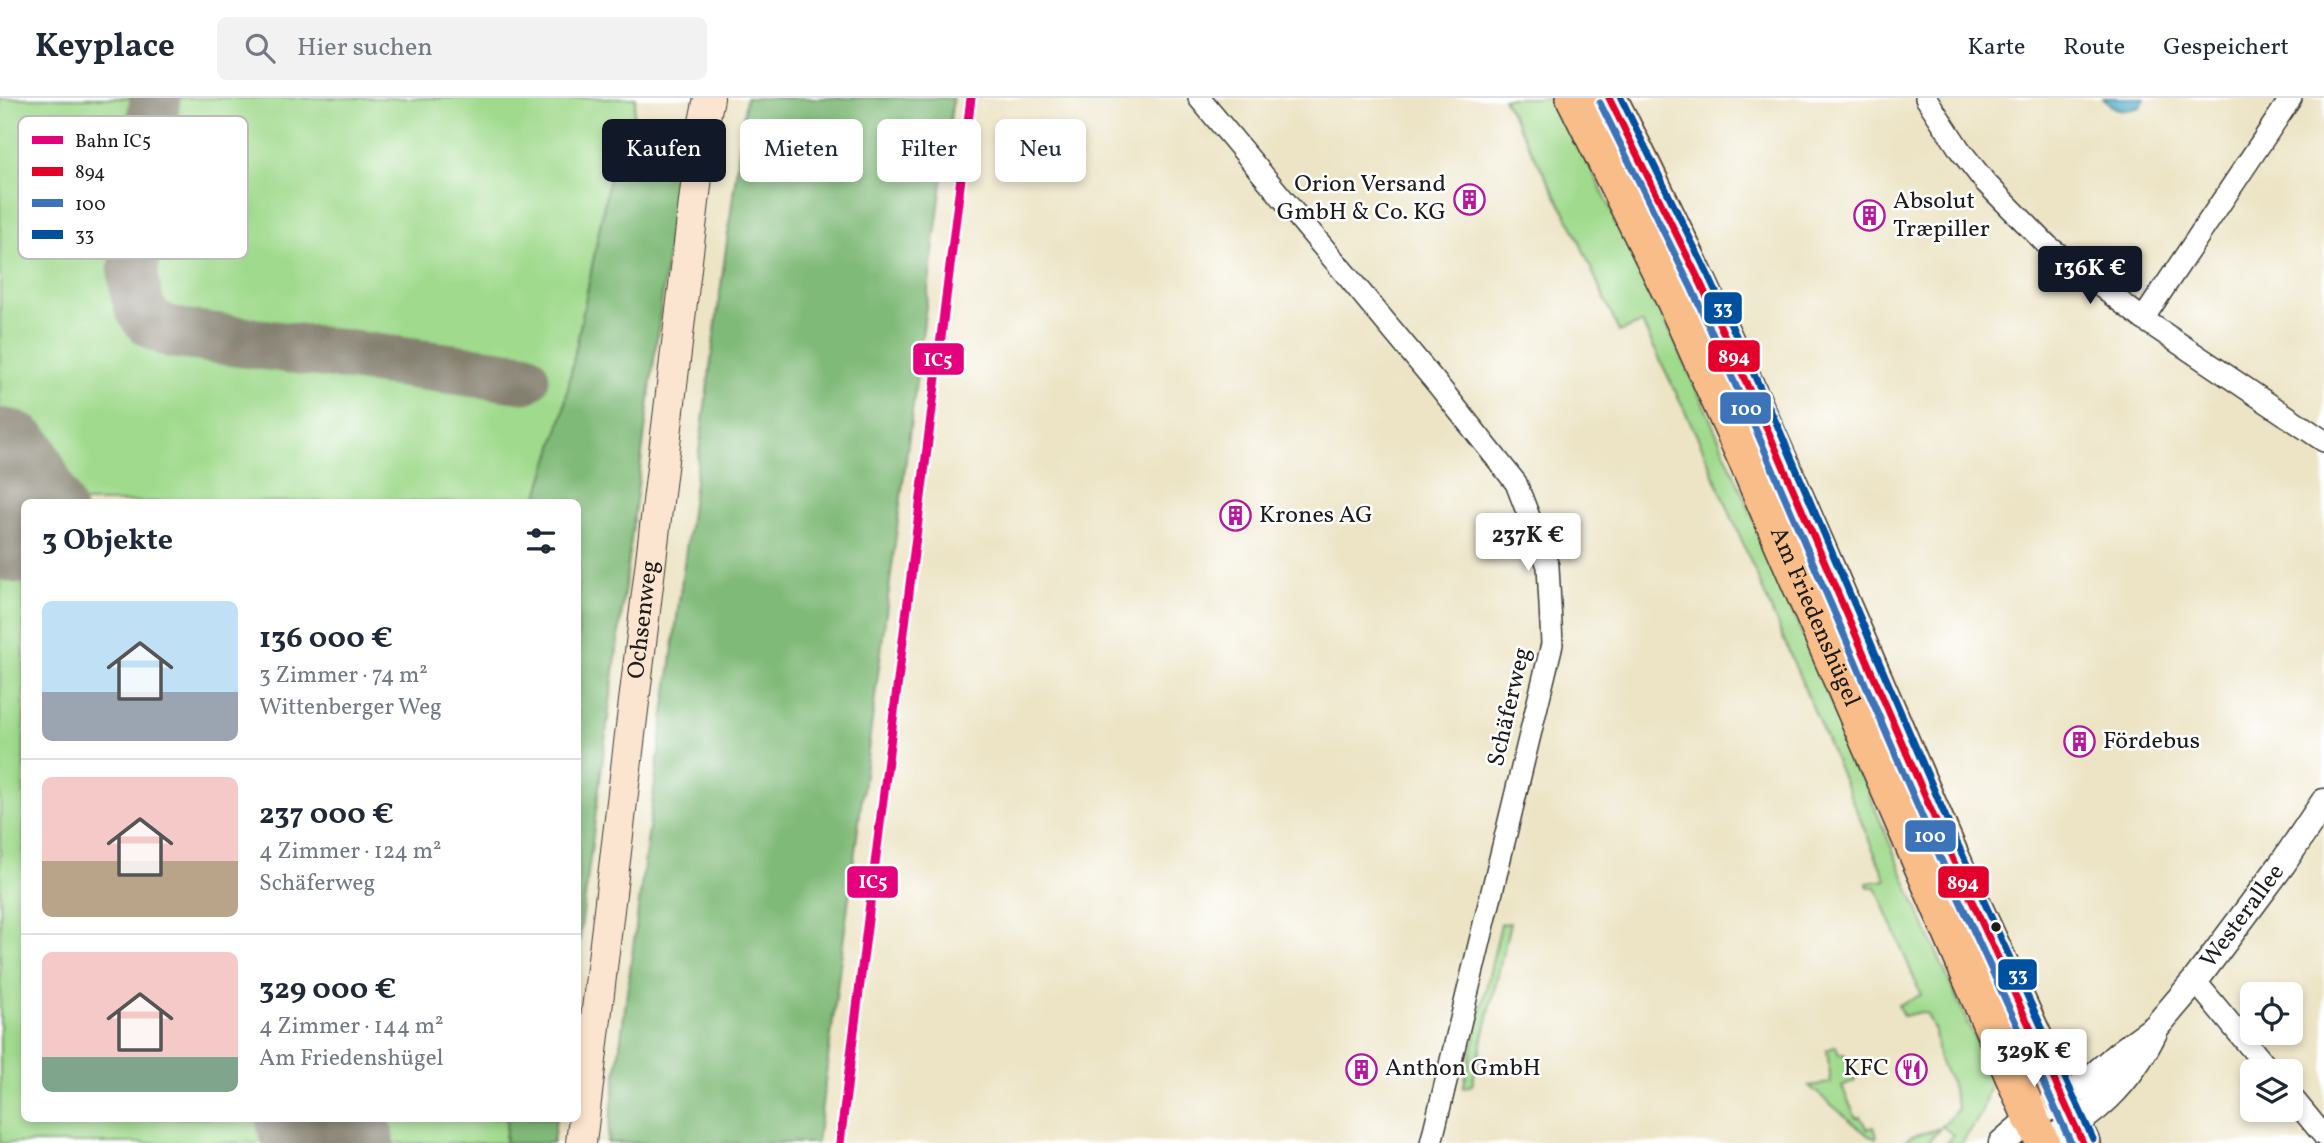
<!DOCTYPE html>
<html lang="de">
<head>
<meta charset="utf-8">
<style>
	body { margin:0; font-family:Vollkorn,serif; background:#f2f2f3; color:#1f2937; height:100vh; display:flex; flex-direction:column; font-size:26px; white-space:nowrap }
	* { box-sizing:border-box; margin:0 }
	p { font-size:23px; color:#747a83 }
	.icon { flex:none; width:38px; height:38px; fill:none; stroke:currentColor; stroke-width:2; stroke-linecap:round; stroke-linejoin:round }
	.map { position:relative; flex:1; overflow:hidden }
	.sheet { position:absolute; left:21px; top:401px; width:560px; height:623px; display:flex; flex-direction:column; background:#fff; border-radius:10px; box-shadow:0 4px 10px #0003 }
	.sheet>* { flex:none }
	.hud { position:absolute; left:602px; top:21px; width:665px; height:63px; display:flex; gap:14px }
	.fabs { position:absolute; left:2240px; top:884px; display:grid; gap:14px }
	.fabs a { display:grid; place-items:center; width:63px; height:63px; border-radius:10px; background:#fff; box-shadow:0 4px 10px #0003; font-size:35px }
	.price { position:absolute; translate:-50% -60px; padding:0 16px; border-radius:7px; background:#fff; color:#222; font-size:23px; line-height:46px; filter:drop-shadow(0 2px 4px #0008) }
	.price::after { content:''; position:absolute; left:50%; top:42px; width:21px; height:16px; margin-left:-10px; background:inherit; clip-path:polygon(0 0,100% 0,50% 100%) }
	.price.selected { background:#111827; color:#fff }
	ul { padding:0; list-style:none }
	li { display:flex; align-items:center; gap:21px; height:175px; padding:0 21px }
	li+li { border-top:2px solid #e0e1e3 }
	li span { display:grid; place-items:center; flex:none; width:196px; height:140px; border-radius:10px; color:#555 }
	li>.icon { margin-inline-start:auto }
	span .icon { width:84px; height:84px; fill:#fffc; stroke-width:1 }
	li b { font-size:30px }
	h2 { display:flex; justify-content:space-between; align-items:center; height:84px; padding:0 21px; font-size:30px }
	.tag { padding:0 24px; border-radius:10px; background:#fff; box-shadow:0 4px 10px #0003; font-size:24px; line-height:63px }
	.tag.selected { background:#111827; color:#fff }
	header { display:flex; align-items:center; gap:42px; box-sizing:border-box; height:98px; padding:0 35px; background:#fff; border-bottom:2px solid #e0e1e3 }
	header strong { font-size:33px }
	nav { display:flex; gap:38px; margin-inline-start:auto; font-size:24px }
	.search { width:490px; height:63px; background:#f2f2f3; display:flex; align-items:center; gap:18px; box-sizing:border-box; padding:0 24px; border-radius:10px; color:#747a83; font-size:26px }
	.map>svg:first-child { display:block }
</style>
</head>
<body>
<header>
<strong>Keyplace</strong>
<div class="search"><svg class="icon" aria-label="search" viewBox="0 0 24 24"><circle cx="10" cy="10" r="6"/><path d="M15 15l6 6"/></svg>Hier suchen</div>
<nav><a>Karte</a><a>Route</a><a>Gespeichert</a></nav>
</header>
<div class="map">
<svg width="2324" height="1045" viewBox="0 0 2324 1045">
	<rect width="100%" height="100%" fill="#fff"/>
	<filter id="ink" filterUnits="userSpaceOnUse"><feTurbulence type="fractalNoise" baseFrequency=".0143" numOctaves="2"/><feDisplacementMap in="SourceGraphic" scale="14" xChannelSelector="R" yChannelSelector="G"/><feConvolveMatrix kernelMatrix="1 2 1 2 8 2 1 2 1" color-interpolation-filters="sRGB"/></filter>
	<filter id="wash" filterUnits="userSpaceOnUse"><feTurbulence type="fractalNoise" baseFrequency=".00686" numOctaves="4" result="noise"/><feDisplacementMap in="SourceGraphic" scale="28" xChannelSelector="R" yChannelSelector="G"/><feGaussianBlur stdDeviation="1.57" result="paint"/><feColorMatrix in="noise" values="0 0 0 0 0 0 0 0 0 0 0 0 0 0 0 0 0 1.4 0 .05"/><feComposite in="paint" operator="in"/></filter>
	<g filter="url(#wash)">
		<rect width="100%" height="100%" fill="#ece4c5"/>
		<g fill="#a0da8d" stroke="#5e7b54" stroke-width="2">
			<polygon points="0,0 636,0 631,34 644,47 611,72 563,316 536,404 24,404 24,1020 507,1020 505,1045 0,1045"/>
			<path d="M1503,0h53c58,117 117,235 169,355 90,207 173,418 267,624l-11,37 -19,29h-16l7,-8 -11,-9 16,-17 -9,-30 -11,-22 -3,-26 -8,-17 -6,-2 -18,4 -5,-11 23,-10 -45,-108h-8l-1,-4 19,-3 -187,-440 -57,-117 -23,9 -45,-103z"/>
			<polygon points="1510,825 1472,987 1463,990 1501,826"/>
			<polygon points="1836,948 1839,957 1844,956 1855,983 1842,989 1856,1020 1860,1019 1867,1031 1874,1029 1877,1038 1875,1040 1869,1038 1809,988 1831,985 1827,952"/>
			<polygon points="1940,1030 1929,1043 1931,1045 1903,1045 1912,1038"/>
		</g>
		<g fill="#80ba78" stroke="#4e6b4a" stroke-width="2">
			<polygon points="746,0 953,0 817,1045 607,1045"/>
			<polygon points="644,47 679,68 578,854 578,404 536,404 563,316 611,72"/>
			<polygon points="507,1020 556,1020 553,1045 505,1045"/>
		</g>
		<path fill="#48acc8" stroke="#326472" stroke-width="2" d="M2103,0h42l-5,9c-15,5 -26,4 -37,-9z"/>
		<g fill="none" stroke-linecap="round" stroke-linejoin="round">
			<g stroke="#848070" stroke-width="51">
				<path d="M155,0l-22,174c3,32 7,52 41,61l350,45"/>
				<polyline points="296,1045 300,1020"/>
			</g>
			<g stroke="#848070" stroke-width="126">
				<polyline points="0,373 24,423"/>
				<polyline points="319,1020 331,1045"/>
			</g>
		</g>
	</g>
	<g filter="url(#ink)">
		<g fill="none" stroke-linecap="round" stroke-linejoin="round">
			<defs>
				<g id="minor">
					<polyline points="1199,0 1438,287 1516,385 1548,468 1552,546 1431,1045"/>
					<polyline points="1926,0 1960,52 1985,84 2048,148 2143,221 2324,343"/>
					<polyline points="2143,221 2291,0"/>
					<polyline points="2195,883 2270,973"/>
					<polyline points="2291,998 2324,1038"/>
				</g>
				<g id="tertiary">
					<path id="s1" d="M2002,1045l29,-25 49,-30 39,-34 37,-27 39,-46 88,-118 41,-61"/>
					<path d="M2045,1045c51,-30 83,-58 109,-111"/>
				</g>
				<g id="secondary">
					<path id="s2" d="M581,1045l122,-1016 6,-29"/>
				</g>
				<g id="primary">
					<polyline points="2062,1001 2083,1045"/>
					<polyline points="2031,1020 2043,1045"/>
				</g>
				<g id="trunk">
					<path id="s3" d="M1574,0l100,202 72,160 285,658"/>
					<path d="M1609,0c123,241 226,491 334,739 38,88 81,174 119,262"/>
				</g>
			</defs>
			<use href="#minor" stroke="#3b3a35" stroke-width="24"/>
			<use href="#tertiary" stroke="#3b3a35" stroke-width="29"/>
			<use href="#secondary" stroke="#3b3a35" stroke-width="32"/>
			<use href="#primary" stroke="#3b3a35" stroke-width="36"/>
			<use href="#trunk" stroke="#3b3a35" stroke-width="38"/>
			<use href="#minor" stroke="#fff" stroke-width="21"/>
			<use href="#tertiary" stroke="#fff" stroke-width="26"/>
			<use href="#secondary" stroke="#fce5d0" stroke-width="30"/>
			<use href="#primary" stroke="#f8bd89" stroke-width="33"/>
			<use href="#trunk" stroke="#f8bd89" stroke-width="35"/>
			<defs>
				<polyline id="bus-1" points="1609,0 1701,186 1769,335 1943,740 2083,1045"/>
				<polyline id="bus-2" points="1600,5 1692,191 1759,339 1933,744 2071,1045"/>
				<polyline id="bus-3" points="1621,0 1710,181 1779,331 1953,736 2093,1041"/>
			</defs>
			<use href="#bus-1" stroke="#fff" stroke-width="12"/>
			<use href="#bus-2" stroke="#fff" stroke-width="12"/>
			<use href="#bus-3" stroke="#fff" stroke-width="12"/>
			<use href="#bus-1" stroke="#e4002b" stroke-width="7"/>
			<use href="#bus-2" stroke="#3c73b9" stroke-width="7"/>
			<use href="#bus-3" stroke="#0050a0" stroke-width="7"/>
			<defs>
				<polyline id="rail-1" points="840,1045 971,0"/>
			</defs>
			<use href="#rail-1" stroke="#fff" stroke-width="14"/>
			<use href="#rail-1" stroke="#e5007d" stroke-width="9"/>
		</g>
	</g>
	<defs>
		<symbol id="building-ring" viewBox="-11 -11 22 22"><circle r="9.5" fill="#fff" stroke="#b5179e" stroke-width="1.5"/><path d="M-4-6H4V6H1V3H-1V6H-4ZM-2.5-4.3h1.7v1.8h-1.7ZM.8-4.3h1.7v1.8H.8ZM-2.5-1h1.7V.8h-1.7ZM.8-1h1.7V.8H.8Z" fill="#b5179e"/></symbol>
		<symbol id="restaurant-ring" viewBox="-11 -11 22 22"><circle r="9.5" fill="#fff" stroke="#b5179e" stroke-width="1.5"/><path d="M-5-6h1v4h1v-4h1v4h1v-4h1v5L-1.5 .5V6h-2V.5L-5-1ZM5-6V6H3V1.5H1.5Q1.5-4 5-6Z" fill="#b5179e"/></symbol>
	</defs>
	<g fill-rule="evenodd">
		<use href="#building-ring" x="1452" y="84" width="35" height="35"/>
		<use href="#building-ring" x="1852" y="100" width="35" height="35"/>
		<use href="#building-ring" x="1218" y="400" width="35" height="35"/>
		<use href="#building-ring" x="2062" y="626" width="35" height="35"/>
		<use href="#building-ring" x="1344" y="954" width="35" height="35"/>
		<use href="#restaurant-ring" x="1894" y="954" width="35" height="35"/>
	</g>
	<circle fill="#1c1c1c" stroke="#fff" stroke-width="2.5" cx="1996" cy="829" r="6"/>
	<g text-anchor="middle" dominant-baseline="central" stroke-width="5" stroke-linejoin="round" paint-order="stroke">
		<g font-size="24" fill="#1c1c1c" stroke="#fff" text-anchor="start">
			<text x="1446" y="87" text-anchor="end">Orion Versand<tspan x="1446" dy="28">GmbH &amp; Co. KG</tspan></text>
			<text x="1893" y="104">Absolut<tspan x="1893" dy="28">Træpiller</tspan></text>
			<text x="1259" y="418">Krones AG</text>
			<text x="2103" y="644">Fördebus</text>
			<text x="1385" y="971">Anthon GmbH</text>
			<text x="1889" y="971" text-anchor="end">KFC</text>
		</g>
		<g font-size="24" fill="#1c1c1c" stroke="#fff">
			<text stroke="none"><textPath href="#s3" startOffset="572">Am Friedenshügel</textPath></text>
			<text stroke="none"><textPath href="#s2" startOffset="527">Ochsenweg</textPath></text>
			<text transform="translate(1510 609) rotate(-77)">Schäferweg</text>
			<text stroke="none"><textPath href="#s1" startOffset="334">Westerallee</textPath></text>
		</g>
	</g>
	<rect x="18" y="18" width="230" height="143" rx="10" fill="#fff" stroke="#bbb" stroke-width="2"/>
	<rect x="32" y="38" width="31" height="8" fill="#e5007d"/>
	<rect x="32" y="69" width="31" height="9" fill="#e4002b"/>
	<rect x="32" y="101" width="31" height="8" fill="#3c73b9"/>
	<rect x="32" y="132" width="31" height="9" fill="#0050a0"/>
	<g font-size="19" fill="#1c1c1c">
		<text x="75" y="49">Bahn IC5</text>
		<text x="75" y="80">894</text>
		<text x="75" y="112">100</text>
		<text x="75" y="143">33</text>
	</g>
	<g stroke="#fff" stroke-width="2.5">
		<rect x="1703" y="193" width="40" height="34" rx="7" fill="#0050a0"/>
		<rect x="1707" y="241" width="54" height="34" rx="7" fill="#e4002b"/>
		<rect x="912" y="244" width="53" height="34" rx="7" fill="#e5007d"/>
		<rect x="1719" y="293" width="53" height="34" rx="7" fill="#3c73b9"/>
		<rect x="1904" y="721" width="53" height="34" rx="7" fill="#3c73b9"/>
		<rect x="846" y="767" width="53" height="34" rx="7" fill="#e5007d"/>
		<rect x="1937" y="767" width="53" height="34" rx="7" fill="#e4002b"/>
		<rect x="1997" y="860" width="41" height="33" rx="7" fill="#0050a0"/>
	</g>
	<g font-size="19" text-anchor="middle" font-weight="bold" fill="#fff">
		<text x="1723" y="216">33</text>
		<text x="1734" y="265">894</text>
		<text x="938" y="268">IC5</text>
		<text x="1746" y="317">100</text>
		<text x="1930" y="744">100</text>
		<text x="873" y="790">IC5</text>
		<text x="1963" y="791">894</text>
		<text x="2018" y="883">33</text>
	</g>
</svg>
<div class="fabs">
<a><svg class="icon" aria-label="locate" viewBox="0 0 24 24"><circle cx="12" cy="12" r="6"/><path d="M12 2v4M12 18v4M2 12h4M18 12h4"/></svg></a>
<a><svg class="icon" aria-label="layers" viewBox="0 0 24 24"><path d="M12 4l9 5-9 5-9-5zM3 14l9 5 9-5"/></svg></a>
</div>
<b class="price selected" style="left:2090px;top:208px">136K €</b>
<b class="price" style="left:1528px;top:475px">237K €</b>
<b class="price" style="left:2034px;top:991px">329K €</b>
<div class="hud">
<a class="tag selected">Kaufen</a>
<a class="tag">Mieten</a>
<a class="tag">Filter</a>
<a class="tag">Neu</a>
</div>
<section class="sheet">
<h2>3 Objekte<svg class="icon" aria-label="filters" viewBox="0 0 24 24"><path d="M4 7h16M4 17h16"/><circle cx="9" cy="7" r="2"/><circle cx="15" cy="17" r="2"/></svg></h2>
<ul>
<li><span style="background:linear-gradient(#bfe0f5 65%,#9aa5b1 0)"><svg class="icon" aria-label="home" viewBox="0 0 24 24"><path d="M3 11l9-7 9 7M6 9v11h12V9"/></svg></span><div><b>136 000 €</b><p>3 Zimmer · 74 m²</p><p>Wittenberger Weg</p></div></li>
<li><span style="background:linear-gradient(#f6c9c9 60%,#b9a48a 0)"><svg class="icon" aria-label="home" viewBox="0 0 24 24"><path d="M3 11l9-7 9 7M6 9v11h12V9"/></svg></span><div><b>237 000 €</b><p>4 Zimmer · 124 m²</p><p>Schäferweg</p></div></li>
<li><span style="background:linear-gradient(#f6c9c9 75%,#7fa58c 0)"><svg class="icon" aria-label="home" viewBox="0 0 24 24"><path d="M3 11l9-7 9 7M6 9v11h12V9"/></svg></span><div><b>329 000 €</b><p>4 Zimmer · 144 m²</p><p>Am Friedenshügel</p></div></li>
</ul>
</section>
</div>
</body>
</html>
